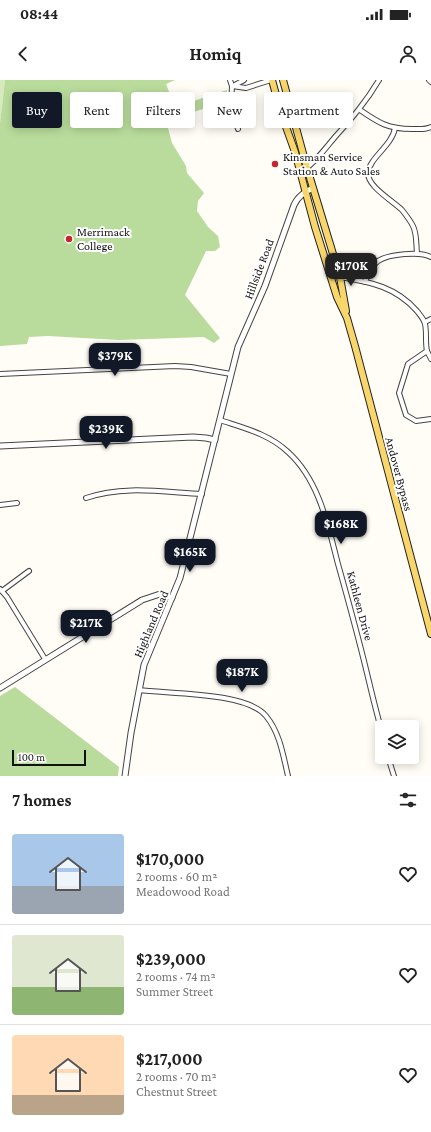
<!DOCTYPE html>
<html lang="en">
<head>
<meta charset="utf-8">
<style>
	body { margin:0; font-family:"Crimson Pro",serif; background:#f2f2f2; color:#222; height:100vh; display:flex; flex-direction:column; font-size:15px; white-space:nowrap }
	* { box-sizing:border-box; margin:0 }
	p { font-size:13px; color:#767676 }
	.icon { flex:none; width:22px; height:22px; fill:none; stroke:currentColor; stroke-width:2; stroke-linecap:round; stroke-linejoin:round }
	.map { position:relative; height:696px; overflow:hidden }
	.panel { display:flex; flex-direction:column; background:#fff; flex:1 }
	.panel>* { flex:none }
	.top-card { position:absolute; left:12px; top:12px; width:407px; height:36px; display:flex; gap:8px }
	.fabs { position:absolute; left:375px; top:640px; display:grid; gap:8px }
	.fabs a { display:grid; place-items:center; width:44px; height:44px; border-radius:4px; background:#fff; box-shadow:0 2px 10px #0003; font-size:20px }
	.scale { position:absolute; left:12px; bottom:10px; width:74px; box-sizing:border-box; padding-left:4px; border:2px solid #111; border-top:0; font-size:11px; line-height:14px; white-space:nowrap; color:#111; -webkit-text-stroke:3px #fff; paint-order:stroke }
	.price { position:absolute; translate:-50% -34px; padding:0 9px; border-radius:8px; background:#111827; color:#fff; font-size:13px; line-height:26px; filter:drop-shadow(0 1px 2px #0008) }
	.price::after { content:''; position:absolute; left:50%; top:24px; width:12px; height:9px; margin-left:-6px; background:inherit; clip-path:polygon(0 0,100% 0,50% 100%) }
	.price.active { background:#222; color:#fff }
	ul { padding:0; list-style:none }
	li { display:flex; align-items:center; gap:12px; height:100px; padding:0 12px }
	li+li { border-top:1px solid #e0e0e0 }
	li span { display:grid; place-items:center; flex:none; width:112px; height:80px; border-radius:4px; color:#555 }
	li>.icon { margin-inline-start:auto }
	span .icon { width:48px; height:48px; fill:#fffc; stroke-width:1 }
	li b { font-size:17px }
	h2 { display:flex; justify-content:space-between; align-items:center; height:48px; padding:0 12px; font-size:17px }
	.tag { padding:0 14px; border-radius:4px; background:#fff; box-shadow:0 2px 10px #0003; font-size:14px; line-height:36px }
	.tag.active { background:#111827; color:#fff }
	.status { display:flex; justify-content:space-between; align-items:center; height:28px; padding:0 20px; background:#fff; direction:ltr }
	.status svg { height:11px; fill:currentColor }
	header { display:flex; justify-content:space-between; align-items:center; height:52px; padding:0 12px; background:#fff; font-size:18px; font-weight:700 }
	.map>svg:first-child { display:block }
</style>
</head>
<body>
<div class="status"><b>08:44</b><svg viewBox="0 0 49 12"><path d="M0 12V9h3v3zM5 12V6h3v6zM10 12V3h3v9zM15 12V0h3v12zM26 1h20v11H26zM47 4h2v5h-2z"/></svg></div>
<header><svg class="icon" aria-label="back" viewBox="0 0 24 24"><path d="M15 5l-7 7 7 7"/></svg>Homiq<svg class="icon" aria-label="person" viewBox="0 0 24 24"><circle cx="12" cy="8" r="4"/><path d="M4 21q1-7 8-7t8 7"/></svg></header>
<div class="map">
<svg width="431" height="696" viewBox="0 0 431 696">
	<rect width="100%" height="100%" fill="#fffdf5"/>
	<polygon fill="#d5ebbd" points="0,0 5,0 0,43"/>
	<g fill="#b9dc9c">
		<polygon points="5,0 175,0 166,4 175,27 227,10 225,22 184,35 168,48 172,63 186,86 187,93 204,113 198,121 197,131 208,147 218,156 220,167 215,171 206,171 185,215 220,258 214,263 204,257 119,260 48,256 29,257 27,264 0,266 0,43"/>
		<polygon points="15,607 119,687 118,696 0,696 0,616"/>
	</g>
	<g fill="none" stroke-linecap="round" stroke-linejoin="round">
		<defs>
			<g id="minor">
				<polyline points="230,0 232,6 231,27 238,49"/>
				<polyline points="429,0 431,2"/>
				<polyline points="232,6 246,8 271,0"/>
				<polyline points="233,6 244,0"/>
				<path d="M360,30c19,13 28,19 52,19 7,0 13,1 19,-2"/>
				<path d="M395,48c-3,18 -26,30 -27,45 -1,13 25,28 34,37 4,5 8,10 11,16 4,8 3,18 4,27"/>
				<path d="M300,93c14,-9 24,-23 35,-36 17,-19 31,-35 44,-57"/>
				<path d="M340,197c31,5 56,10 77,34 3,4 7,8 8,13 2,9 0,18 2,27"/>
				<path d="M365,202c3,-8 6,-16 13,-21 11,-7 42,-10 53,-4"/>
				<polyline points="425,242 431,239"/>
				<polyline points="431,279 427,271 408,284 399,313 406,335 416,341 431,339"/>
				<polyline points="0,294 175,286 191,287 231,294"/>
				<path d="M220,340c24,8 49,14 68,32 31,28 40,73 50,112 9,32 18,65 26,97 6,24 11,47 18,71"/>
				<path d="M86,418c37,-13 77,-6 116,-4"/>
				<polyline points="0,425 17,423"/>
				<polyline points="0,509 7,517 45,579"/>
				<polyline points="2,511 29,491"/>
				<path d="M139,610c30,4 108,2 127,26 14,17 17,39 22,60"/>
				<polyline points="388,677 394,696"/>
			</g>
			<g id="tertiary">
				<polyline points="0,366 193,357 206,358 215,360"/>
				<polyline points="0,608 142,520 160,514 172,518"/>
				<path d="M125,696l6,-43 13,-68 36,-87 58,-231 27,-61 29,-81c4,-9 11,-13 19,-17"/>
			</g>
			<g id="primary">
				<polyline points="272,0 281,33 295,72 315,147 337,217 347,238 355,266 431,554"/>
				<polyline points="283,0 307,88 340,197 346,231"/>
			</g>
		</defs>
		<use href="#minor" stroke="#444" stroke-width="6"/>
		<use href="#tertiary" stroke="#444" stroke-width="7"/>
		<use href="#primary" stroke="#222" stroke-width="8"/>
		<use href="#minor" stroke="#fff" stroke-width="4"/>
		<use href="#tertiary" stroke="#fff" stroke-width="5"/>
		<use href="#primary" stroke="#f9d66b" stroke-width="6"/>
	</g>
	<g fill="#c4262e" stroke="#fff" stroke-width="1.5">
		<circle cx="275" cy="84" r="4"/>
		<circle cx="69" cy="159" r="4"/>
	</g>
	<g text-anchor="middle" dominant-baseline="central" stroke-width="4" stroke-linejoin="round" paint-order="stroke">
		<g font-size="12" fill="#111" stroke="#fff" text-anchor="start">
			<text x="283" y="77">Kinsman Service<tspan x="283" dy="14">Station &amp; Auto Sales</tspan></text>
			<text x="77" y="152">Merrimack<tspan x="77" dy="14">College</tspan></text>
		</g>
		<g font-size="12" fill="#111" stroke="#fff">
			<text transform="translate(259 189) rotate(-69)">Hillside Road</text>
			<text transform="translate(399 394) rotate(75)">Andover Bypass</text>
			<text transform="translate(360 526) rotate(75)">Kathleen Drive</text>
			<text transform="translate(151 544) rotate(-67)">Highland Road</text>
		</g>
	</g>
</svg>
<div class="fabs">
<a><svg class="icon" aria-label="layers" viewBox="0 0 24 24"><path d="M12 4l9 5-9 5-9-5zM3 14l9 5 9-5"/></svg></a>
</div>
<div class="scale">100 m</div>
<b class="price active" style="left:351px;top:207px">$170K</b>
<b class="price" style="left:115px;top:297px">$379K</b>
<b class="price" style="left:106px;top:370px">$239K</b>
<b class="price" style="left:341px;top:465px">$168K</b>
<b class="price" style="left:190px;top:493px">$165K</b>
<b class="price" style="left:86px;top:564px">$217K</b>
<b class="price" style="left:242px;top:613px">$187K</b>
<div class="top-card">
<a class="tag active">Buy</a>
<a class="tag">Rent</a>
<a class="tag">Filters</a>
<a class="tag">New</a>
<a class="tag">Apartment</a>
</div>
</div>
<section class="panel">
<h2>7 homes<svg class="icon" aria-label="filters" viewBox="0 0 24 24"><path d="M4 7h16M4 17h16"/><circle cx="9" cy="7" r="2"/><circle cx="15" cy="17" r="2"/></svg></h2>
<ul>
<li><span style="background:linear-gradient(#a9c7e8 65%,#9aa5b1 0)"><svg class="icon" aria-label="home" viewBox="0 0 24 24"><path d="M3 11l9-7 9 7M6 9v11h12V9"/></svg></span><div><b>$170,000</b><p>2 rooms · 60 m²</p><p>Meadowood Road</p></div><svg class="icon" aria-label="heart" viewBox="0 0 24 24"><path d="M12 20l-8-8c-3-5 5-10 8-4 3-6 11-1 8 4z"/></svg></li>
<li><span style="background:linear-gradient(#dfe7d0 65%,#8fb573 0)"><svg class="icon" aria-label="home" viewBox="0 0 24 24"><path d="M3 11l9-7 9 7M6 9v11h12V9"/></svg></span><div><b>$239,000</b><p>2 rooms · 74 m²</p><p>Summer Street</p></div><svg class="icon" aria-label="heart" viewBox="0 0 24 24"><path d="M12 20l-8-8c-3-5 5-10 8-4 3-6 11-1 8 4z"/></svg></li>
<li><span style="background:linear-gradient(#ffd9b3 75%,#b9a48a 0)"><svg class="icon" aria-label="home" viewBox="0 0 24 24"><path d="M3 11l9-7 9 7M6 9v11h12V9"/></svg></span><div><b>$217,000</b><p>2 rooms · 70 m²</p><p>Chestnut Street</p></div><svg class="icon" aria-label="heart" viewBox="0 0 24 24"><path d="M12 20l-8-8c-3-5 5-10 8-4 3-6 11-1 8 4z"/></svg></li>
</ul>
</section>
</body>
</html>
